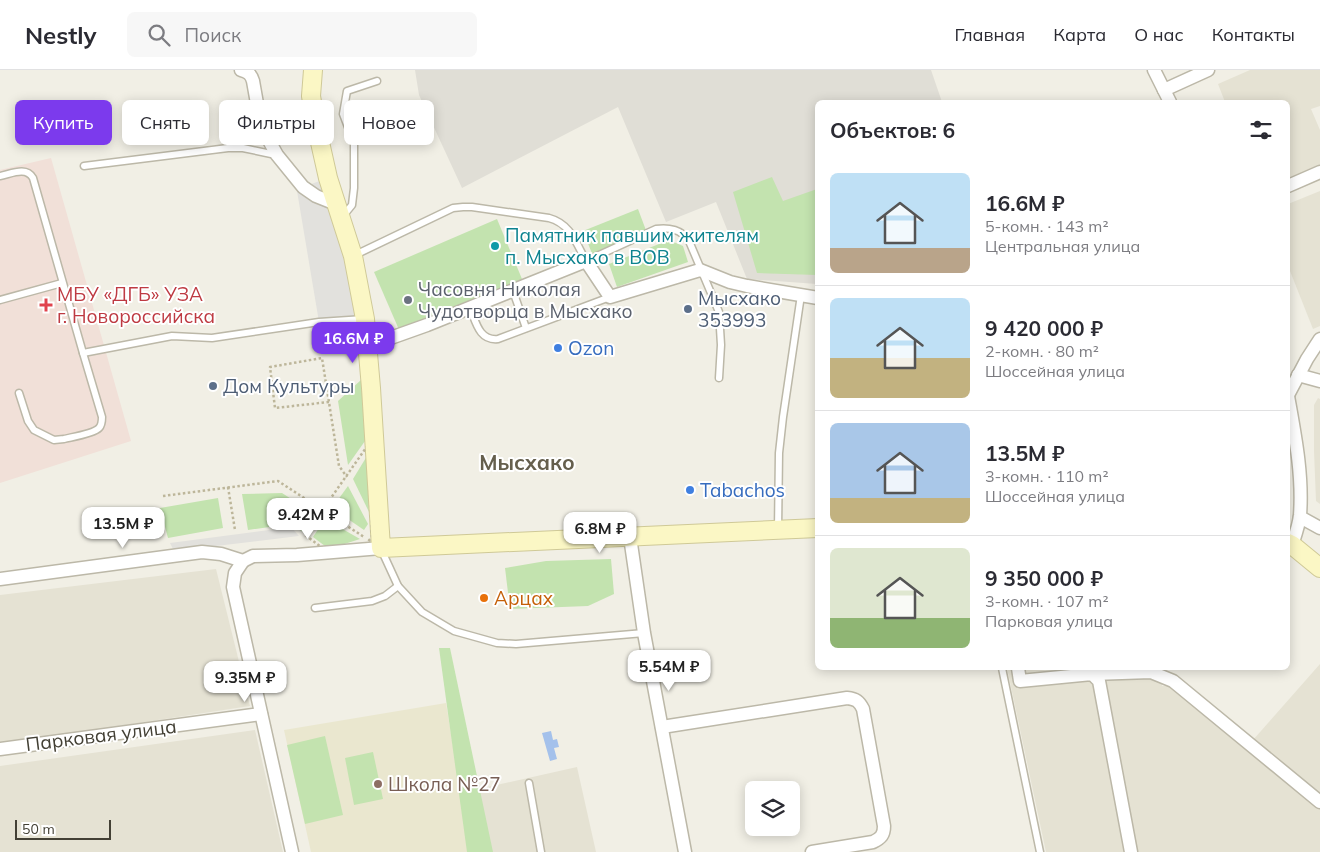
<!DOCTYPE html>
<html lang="ru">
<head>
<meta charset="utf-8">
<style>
	body { margin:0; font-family:Mulish,sans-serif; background:#f7f7f7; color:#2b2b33; height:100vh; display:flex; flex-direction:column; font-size:19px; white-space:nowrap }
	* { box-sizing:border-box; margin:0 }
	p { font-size:16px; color:#7c7c81 }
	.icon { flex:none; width:28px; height:28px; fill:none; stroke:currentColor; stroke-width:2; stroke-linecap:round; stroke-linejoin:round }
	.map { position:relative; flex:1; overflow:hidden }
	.drawer { position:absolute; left:815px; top:30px; width:475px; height:570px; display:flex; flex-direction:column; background:#fff; border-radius:8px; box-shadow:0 2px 12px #0003 }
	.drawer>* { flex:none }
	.banner { position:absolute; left:15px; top:30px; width:475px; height:45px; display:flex; gap:10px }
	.buttons { position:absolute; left:745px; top:711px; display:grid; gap:10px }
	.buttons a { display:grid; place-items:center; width:55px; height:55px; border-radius:8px; background:#fff; box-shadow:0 2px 12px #0003; font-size:25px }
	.scale { position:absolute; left:15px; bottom:12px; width:96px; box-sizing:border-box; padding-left:5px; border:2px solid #434035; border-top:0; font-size:14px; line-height:18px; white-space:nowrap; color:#434035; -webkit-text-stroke:4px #fff; paint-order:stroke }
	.price { position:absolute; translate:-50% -42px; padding:0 11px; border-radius:10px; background:#fff; color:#222; font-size:16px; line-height:32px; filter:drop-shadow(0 1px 2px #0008) }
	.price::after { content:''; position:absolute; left:50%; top:30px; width:15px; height:11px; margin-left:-8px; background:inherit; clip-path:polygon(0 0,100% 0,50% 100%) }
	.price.active { background:#7c3aed; color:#fff }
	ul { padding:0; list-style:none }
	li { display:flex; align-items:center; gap:15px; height:125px; padding:0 15px }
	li+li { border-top:1px solid #e1e1e2 }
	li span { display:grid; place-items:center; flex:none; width:140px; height:100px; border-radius:8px; color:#555 }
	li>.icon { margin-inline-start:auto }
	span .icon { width:60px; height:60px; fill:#fffc; stroke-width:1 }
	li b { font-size:21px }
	h2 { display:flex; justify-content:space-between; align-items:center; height:60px; padding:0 15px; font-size:21px }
	.tag { padding:0 18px; border-radius:8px; background:#fff; box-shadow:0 2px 12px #0003; font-size:18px; line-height:45px }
	.tag.active { background:#7c3aed; color:#fff }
	header { display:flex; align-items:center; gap:30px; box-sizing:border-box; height:70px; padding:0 25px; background:#fff; border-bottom:1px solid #e1e1e2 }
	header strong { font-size:24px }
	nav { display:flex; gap:28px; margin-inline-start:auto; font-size:18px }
	.search { width:350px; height:45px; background:#f7f7f7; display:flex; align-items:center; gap:12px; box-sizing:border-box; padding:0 18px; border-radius:8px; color:#7c7c81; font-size:19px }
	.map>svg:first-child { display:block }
</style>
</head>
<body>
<header>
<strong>Nestly</strong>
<div class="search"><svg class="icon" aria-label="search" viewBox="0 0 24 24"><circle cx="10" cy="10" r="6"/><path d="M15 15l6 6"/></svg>Поиск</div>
<nav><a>Главная</a><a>Карта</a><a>О нас</a><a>Контакты</a></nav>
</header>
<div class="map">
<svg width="1320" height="782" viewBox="0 0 1320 782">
	<rect width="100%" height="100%" fill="#f1efe5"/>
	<g fill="#e5e2d3">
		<polygon points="1250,0 1320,0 1320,36 1311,39 1320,60 1320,96 1288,111 1288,32 1225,32 1218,14"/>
		<polygon points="1320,121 1320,256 1313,259 1288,196 1288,134"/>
		<polygon points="1318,328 1320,329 1320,434 1316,431 1314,381 1314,335"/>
		<polygon points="216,499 250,636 0,674 0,525"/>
		<polygon points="1320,594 1320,782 1046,782 1007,598 1161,598 1162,616 1182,614 1253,670"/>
		<polygon points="255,660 283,782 0,782 0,696"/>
		<polygon points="577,697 596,782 484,782 474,720"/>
	</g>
	<polygon fill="#e0ded6" points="415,0 931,0 942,32 818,32 817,214 747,209 716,132 666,152 618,37 462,118 419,25"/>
	<polygon fill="#eae7cf" points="446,633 470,782 311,782 284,660"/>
	<polygon fill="#f1e0d8" points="51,88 131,371 0,413 0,100"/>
	<g fill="#c3e3af">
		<polygon points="772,107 783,131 817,119 817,205 757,203 733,122"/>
		<polygon points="638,139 647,163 593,186 583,161"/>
		<polygon points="497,149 522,209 400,262 374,202"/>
		<polygon points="669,170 683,176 688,192 617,217 609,194"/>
		<polygon points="361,310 365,371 348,395 338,331"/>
		<polygon points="367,386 369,442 353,409"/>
		<polygon points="348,416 368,454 364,460 332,438"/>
		<polygon points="282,423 313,443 303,462 290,454 248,460 242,424"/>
		<polygon points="218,428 223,458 168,468 160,438"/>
		<polygon points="325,449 360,469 329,479 313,467"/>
		<polygon points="611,489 614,524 588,536 510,539 505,498 546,491"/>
		<polygon points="439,578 450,578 493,782 467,782"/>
		<polygon points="325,666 343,745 305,754 287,675"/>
		<polygon points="373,682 383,729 354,735 345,688"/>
	</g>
	<g fill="#e2e1dd">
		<polygon points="328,108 368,276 335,271 320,258 297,121 303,117"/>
		<polygon points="291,457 299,466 174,481 170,473"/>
	</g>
	<polygon fill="#a4c1eb" points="551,661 553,670 557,669 559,677 554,678 557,689 550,691 542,663"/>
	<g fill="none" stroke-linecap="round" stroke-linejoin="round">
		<defs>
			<g id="lane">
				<polyline points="84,96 228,78 243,78 276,85"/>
				<path d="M0,106c11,-2 26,-10 33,2l50,175 89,-17 40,2 107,-16 45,-3"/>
				<polyline points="343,146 352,135 354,118 354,73 343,44 347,21 377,11"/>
				<path d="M355,185l98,-47 10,-1h9l77,11c22,6 27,25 37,43l70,-32c13,-2 26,1 33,12l30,71 2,33 -2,33"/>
				<polyline points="513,221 526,258"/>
				<polyline points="0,230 62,213"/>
				<path d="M470,238c6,14 9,33 28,31l112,-42"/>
				<path d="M19,323l9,28 6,9 20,10 10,-1c8,-2 29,-5 35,-11 3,-3 3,-7 3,-11l-19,-64"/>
				<polyline points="778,460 779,383 783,347 801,225"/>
				<polyline points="381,479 398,516 422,542 454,561 497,573 516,574 644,563"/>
				<polyline points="315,538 372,531 385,526 398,516"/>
				<polyline points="1002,598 1040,782"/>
				<polyline points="529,713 541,782"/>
			</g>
			<g id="street">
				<path d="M241,0c7,2 10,4 12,11l8,45 16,29 26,32 13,9 20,8"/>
				<polyline points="1154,0 1170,32"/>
				<polyline points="1164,20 1208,0"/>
				<polyline points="1288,116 1320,102"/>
				<polyline points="368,276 427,255 586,191 610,227 700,200 730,212 747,216 818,228"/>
				<polyline points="1298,305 1320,311"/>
				<polyline points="1288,325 1307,289 1320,269"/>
				<path d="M1288,326c7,39 15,79 12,119 -1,10 -5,21 -8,30"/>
				<polyline points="1300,447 1320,458"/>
				<polyline points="630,467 644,563 685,782"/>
				<polyline points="243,491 235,503 233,517 292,782"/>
				<polyline points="0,509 202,482 221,484 243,491 253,486 297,485 381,478"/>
				<polyline points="1018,598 1020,611 1092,604 1099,611 1131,782"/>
				<polyline points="1092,604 1151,602 1173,611 1320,732"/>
				<path d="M662,657l185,-29c9,1 12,3 16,11l21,117c0,9 -3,12 -11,16l-61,10"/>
				<polyline points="0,679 261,644"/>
			</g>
			<g id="secondary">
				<polyline points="313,0 311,26 315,50 328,108 353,186 365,249 371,318 381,478 818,458"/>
				<polyline points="1288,473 1292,475 1320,498"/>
			</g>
		</defs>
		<use href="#lane" stroke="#bcb8a8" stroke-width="9"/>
		<use href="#street" stroke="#bcb8a8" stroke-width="15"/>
		<use href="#secondary" stroke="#cfc997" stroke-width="20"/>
		<g stroke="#bdb69a" stroke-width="2.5" stroke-dasharray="2.5 2.5" stroke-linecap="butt">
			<polyline points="329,332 275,338 270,297 322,288 339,396 347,407"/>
			<polygon points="368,375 372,467 365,475 325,480 305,465"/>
			<polyline points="228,417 235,460"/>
			<polyline points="163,426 278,411 364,467"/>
		</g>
		<use href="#lane" stroke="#fff" stroke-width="6"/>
		<use href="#street" stroke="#fff" stroke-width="12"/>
		<use href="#secondary" stroke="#fbf7c5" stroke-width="18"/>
	</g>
	<circle fill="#0f9aa8" stroke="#fff" stroke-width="2" cx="495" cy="176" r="5"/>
	<circle fill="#6b7280" stroke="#fff" stroke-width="2" cx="408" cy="230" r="5"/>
	<path fill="#e0444e" stroke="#fff" stroke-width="2" d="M43.5 227.5h5v5h5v5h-5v5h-5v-5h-5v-5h5z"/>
	<g fill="#5c6f8a" stroke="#fff" stroke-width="2">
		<circle cx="688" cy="239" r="5"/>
		<circle cx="213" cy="316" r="5"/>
	</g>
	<g fill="#3f7fe0" stroke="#fff" stroke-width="2">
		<circle cx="558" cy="278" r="5"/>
		<circle cx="690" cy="420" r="5"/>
	</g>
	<circle fill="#e8710a" stroke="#fff" stroke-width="2" cx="484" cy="528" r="5"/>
	<circle fill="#8d6e63" stroke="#fff" stroke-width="2" cx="378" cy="714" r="5"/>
	<g text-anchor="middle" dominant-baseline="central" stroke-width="4" stroke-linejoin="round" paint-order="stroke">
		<g font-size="19" fill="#0d838f" stroke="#fff" text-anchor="start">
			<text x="505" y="165">Памятник павшим жителям<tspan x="505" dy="22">п. Мысхако в ВОВ</tspan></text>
		</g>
		<g font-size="19" fill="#5b616d" stroke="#fff" text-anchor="start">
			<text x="418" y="219">Часовня Николая<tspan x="418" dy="22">Чудотворца в Мысхако</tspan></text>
		</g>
		<g font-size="19" fill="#be3a42" stroke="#fff" text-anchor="start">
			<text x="57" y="224">МБУ «ДГБ» УЗА<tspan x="57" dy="22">г. Новороссийска</tspan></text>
		</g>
		<g font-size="19" fill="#4e5e75" stroke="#fff" text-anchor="start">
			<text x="698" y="228">Мысхако<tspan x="698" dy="22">353993</tspan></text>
			<text x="223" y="316">Дом Культуры</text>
		</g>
		<g font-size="19" fill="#366cbe" stroke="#fff" text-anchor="start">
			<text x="568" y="278">Ozon</text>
			<text x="700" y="420">Tabachos</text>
		</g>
		<g font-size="19" fill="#c56008" stroke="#fff" text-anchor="start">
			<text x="494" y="528">Арцах</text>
		</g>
		<g font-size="19" fill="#434035" stroke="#fff">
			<text transform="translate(101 665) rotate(-7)">Парковая улица</text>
		</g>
		<g font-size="19" fill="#785e54" stroke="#fff" text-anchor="start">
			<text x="388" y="714">Школа №27</text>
		</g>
		<g font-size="21" font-weight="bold" fill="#655f4d" stroke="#fff">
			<text x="527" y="392">Мысхако</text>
		</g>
	</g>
</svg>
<div class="buttons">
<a><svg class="icon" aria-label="layers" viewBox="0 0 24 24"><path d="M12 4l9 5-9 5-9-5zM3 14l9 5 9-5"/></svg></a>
</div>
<div class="scale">50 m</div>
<b class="price active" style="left:353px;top:294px">16.6M ₽</b>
<b class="price" style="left:308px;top:470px">9.42M ₽</b>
<b class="price" style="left:123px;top:479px">13.5M ₽</b>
<b class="price" style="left:600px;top:484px">6.8M ₽</b>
<b class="price" style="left:669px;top:622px">5.54M ₽</b>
<b class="price" style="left:245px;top:633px">9.35M ₽</b>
<div class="banner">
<a class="tag active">Купить</a>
<a class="tag">Снять</a>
<a class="tag">Фильтры</a>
<a class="tag">Новое</a>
</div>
<section class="drawer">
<h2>Объектов: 6<svg class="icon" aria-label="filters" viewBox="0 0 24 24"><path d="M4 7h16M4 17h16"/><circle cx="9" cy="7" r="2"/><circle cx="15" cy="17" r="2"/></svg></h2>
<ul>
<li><span style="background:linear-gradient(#bfe0f5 75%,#b9a48a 0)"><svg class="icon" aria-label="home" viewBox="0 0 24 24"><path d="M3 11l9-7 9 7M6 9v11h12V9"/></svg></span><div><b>16.6M ₽</b><p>5-комн. · 143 m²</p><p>Центральная улица</p></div></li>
<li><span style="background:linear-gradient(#bfe0f5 60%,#c2b280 0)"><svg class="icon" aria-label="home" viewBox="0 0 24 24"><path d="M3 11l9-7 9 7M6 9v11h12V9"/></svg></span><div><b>9 420 000 ₽</b><p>2-комн. · 80 m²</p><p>Шоссейная улица</p></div></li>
<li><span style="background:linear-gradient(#a9c7e8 75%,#c2b280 0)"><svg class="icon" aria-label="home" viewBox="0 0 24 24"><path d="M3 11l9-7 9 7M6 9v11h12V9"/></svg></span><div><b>13.5M ₽</b><p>3-комн. · 110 m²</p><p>Шоссейная улица</p></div></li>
<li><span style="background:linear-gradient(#dfe7d0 70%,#8fb573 0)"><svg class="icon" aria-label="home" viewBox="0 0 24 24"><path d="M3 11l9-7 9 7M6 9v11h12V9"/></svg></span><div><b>9 350 000 ₽</b><p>3-комн. · 107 m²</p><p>Парковая улица</p></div></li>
</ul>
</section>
</div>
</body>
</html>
